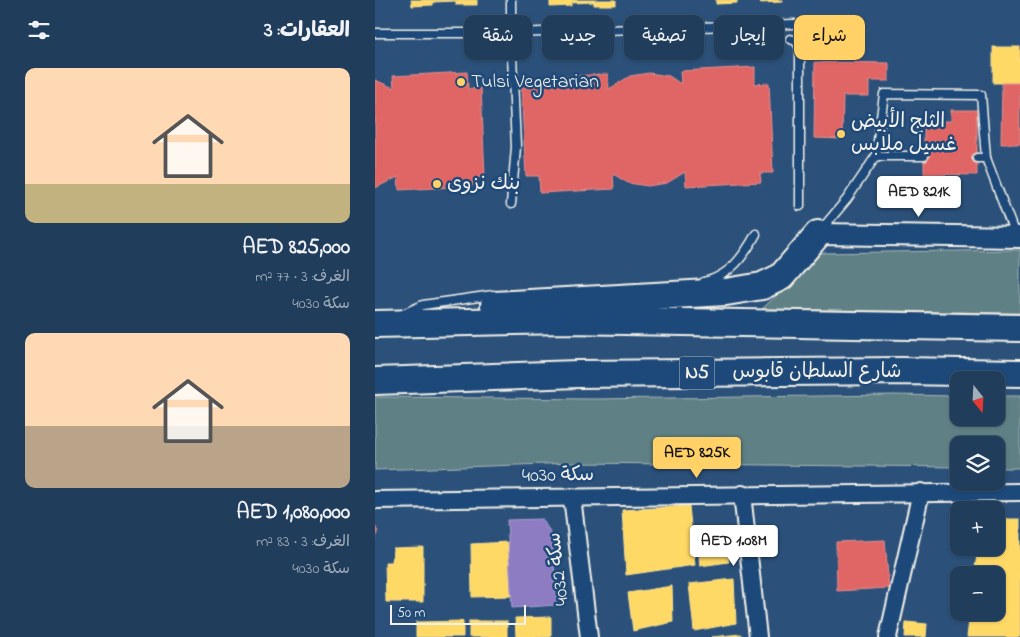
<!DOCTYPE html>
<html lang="ar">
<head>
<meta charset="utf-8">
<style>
	body { margin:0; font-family:"Indie Flower","Playpen Sans Arabic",sans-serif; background:#2d4865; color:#f1f3f6; direction:rtl; height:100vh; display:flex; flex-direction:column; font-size:19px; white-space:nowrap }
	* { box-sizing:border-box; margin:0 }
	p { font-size:16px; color:#a2aebb }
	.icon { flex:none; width:28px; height:28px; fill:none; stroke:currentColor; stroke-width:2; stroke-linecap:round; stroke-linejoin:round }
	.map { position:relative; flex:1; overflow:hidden; direction:ltr }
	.drawer { display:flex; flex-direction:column; background:#203d5c; width:375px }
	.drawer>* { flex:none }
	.banner { position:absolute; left:15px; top:15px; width:475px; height:45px; direction:rtl; display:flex; gap:10px }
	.needle { width:32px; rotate:162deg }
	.controls { position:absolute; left:575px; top:371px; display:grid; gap:10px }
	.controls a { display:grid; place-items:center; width:55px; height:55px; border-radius:10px; background:#203d5c; box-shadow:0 1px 4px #0004,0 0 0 1px #3d5672; font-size:25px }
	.scale { position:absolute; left:15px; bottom:12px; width:136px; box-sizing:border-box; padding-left:5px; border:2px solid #f4f1e8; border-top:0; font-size:14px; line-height:18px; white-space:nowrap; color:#f4f1e8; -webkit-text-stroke:4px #1f4a7a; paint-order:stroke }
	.price { position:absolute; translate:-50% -42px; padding:0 11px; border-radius:5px; background:#fff; color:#222; font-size:16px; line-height:32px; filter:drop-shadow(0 1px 2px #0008) }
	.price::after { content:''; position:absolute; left:50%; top:30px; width:15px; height:11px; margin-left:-8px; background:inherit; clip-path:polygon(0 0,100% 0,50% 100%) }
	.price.current { background:#ffd166; color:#111 }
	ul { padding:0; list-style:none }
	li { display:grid; align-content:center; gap:10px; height:265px; padding:0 25px }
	li span { display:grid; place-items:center; height:155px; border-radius:10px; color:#555 }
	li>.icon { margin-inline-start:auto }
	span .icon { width:90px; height:90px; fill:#fffc; stroke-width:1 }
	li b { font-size:21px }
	h2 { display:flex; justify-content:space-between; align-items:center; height:60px; padding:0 25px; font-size:21px }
	.tag { padding:0 18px; border-radius:10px; background:#203d5c; box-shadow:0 1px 4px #0004,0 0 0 1px #3d5672; font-size:18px; line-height:45px }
	.tag.current { background:#ffd166; color:#111 }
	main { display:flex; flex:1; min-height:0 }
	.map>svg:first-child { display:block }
</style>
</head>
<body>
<main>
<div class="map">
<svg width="645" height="637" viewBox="0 0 645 637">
	<rect width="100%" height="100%" fill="#2b517b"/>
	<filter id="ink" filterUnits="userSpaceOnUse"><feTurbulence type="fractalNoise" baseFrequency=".02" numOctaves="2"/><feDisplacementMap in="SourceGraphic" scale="10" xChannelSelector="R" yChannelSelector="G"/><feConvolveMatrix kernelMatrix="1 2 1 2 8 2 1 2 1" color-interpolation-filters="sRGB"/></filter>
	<g filter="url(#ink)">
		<g fill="#5f8084" stroke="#aab8b6">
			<polygon points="645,250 645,313 387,309 446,253"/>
			<polygon points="519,395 584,396 584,418 621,418 621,396 645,396 645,468 621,468 621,445 584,445 584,467 199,463 0,470 0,397 219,399"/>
		</g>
		<g fill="#ffd966" stroke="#fce08d">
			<polygon points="36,0 102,0 102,5 81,5 81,1 58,2 58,5 37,6"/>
			<polygon points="175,0 241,0 241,5 219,5 219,2 196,3 196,6 175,7"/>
			<polygon points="341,0 362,0 362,3 341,4"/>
			<polygon points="385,0 407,0 407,2 385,3"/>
			<rect x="618" y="47" width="27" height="36"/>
			<polygon points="314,506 320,565 251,575 247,510"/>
			<polygon points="621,519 645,519 645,637 592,637 595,612 621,612 621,575 599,575 603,548 621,548"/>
			<polygon points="351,533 354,562 325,566 322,536"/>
			<polygon points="133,542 136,596 97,597 96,544"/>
			<polygon points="48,547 48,602 11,602 10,562 17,562 18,548"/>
			<polygon points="359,579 361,623 319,631 314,584"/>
			<polygon points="297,586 298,622 258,631 253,593"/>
			<polygon points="176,617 176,637 141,637 140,618"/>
			<polygon points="88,621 88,637 41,637 41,622"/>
			<rect x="94" y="621" width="38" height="16"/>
			<polygon points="531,622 552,624 551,637 530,637"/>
			<polygon points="366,634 366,637 336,637"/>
		</g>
		<g fill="#e06666" stroke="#e6908d">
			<polygon points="440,62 514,63 514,81 494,81 494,96 468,96 467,139 439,138"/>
			<polygon points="380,67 380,84 394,83 398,173 385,173 386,182 311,186 310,172 292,183 273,186 253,183 238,174 239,189 165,193 164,176 151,176 146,87 159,87 159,78 233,74 234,89 255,76 274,73 294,76 306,84 305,71"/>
			<polygon points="92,72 93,89 106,88 110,177 98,178 98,186 24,190 23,177 0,188 0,80 19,88 18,76"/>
			<polygon points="627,83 645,83 645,144 626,144"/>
			<polygon points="576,110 602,110 602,175 549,174 549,121 576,121"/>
			<polygon points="0,526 3,532 0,540"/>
			<polygon points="510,540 514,588 462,591 461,542"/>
		</g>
		<polygon fill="#8e7cc3" stroke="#ad9fce" points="167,519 177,535 182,605 137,608 132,520"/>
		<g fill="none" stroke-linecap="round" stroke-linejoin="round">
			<defs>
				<g id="service">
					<polyline points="0,33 136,33 136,0"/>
					<polyline points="415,39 421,41 425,48 425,206"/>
					<polyline points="501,156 509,94 606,95 611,158"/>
					<polyline points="602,158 611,158 640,235"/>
					<polyline points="136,204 141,147 136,33 419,24"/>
					<polyline points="446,230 472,199 501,156 549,156"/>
					<path d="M329,282c26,-6 40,-26 52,-48"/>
					<polyline points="28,314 48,305 118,295"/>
				</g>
				<g id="minor">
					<polyline points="367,494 383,637"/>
					<polyline points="197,497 214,637"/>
					<polyline points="0,500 645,492"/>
					<polyline points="513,637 546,492"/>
				</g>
				<polyline id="tertiary" points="443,234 645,237"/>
				<g id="trunk">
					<polyline points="119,305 351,292 387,286 406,277 443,234"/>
					<polyline points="0,324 192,320 645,328"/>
					<polyline points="0,381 203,374 527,371 645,373"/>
				</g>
			</defs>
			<use href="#service" stroke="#f4f1e8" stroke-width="11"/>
			<use href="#minor" stroke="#f4f1e8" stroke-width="20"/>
			<use href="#tertiary" stroke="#f4f1e8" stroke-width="24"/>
			<use href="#trunk" stroke="#f4f1e8" stroke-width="30"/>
			<polyline stroke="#f4f1e8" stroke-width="3" stroke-dasharray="1 4" stroke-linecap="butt" points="429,23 448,20"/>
			<use href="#service" stroke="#1f4a7a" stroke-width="8"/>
			<use href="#minor" stroke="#1f4a7a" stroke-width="16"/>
			<use href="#tertiary" stroke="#1f4a7a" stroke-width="20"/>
			<use href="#trunk" stroke="#1f4a7a" stroke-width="26"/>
		</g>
	</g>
	<g fill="#ffd166" stroke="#1f4a7a" stroke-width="2">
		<circle cx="86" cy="82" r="5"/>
		<circle cx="466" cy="134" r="5"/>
		<circle cx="62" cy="184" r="5"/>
	</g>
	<g text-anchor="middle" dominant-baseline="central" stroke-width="5" stroke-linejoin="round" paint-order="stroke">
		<rect fill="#1f4a7a" stroke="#b4bfc7" stroke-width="1" x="304.5" y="356.5" width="35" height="33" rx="4"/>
		<g font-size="19" font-weight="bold" fill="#f4f1e8">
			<text x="322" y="373">N5</text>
		</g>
		<g font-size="20" fill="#f4f1e8" stroke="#1f4a7a" text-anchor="start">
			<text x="96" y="82">Tulsi Vegetarian</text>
			<text x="476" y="122">الثلج الأبيض<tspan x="476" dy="23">غسيل ملابس</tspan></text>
			<text x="72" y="184">بنك نزوى</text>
		</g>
		<g font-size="20" fill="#f4f1e8" stroke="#1f4a7a">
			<text x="442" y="372">شارع السلطان قابوس</text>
			<text transform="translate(183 476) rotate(-1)">سكة 4030</text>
			<text transform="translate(184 569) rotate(-97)">سكة 4032</text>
		</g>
	</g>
</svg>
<div class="controls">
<a><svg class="needle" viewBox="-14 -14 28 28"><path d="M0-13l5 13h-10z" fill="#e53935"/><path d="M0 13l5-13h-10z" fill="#a2aebb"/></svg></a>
<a><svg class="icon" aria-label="layers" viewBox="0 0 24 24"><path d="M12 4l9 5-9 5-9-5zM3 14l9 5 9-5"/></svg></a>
<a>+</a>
<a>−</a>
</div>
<div class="scale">50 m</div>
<b class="price" style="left:544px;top:218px">AED 821K</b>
<b class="price current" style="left:322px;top:479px">AED 825K</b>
<b class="price" style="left:359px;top:567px">AED 1.08M</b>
<div class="banner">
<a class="tag current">شراء</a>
<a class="tag">إيجار</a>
<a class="tag">تصفية</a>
<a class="tag">جديد</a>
<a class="tag">شقة</a>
</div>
</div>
<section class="drawer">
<h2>العقارات: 3<svg class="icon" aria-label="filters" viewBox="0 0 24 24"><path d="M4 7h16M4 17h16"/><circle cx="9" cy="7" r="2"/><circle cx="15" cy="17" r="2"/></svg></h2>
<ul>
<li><span style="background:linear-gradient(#ffd9b3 75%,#c2b280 0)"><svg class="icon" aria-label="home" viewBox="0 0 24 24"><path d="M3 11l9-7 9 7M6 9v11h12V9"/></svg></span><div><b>AED 825,000</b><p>الغرف: 3 · 77 m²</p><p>سكة 4030</p></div></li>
<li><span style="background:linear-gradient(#ffd9b3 60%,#b9a48a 0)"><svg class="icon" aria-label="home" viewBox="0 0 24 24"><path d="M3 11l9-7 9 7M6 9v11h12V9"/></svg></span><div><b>AED 1,080,000</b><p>الغرف: 3 · 83 m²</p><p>سكة 4030</p></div></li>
</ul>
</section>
</main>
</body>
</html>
